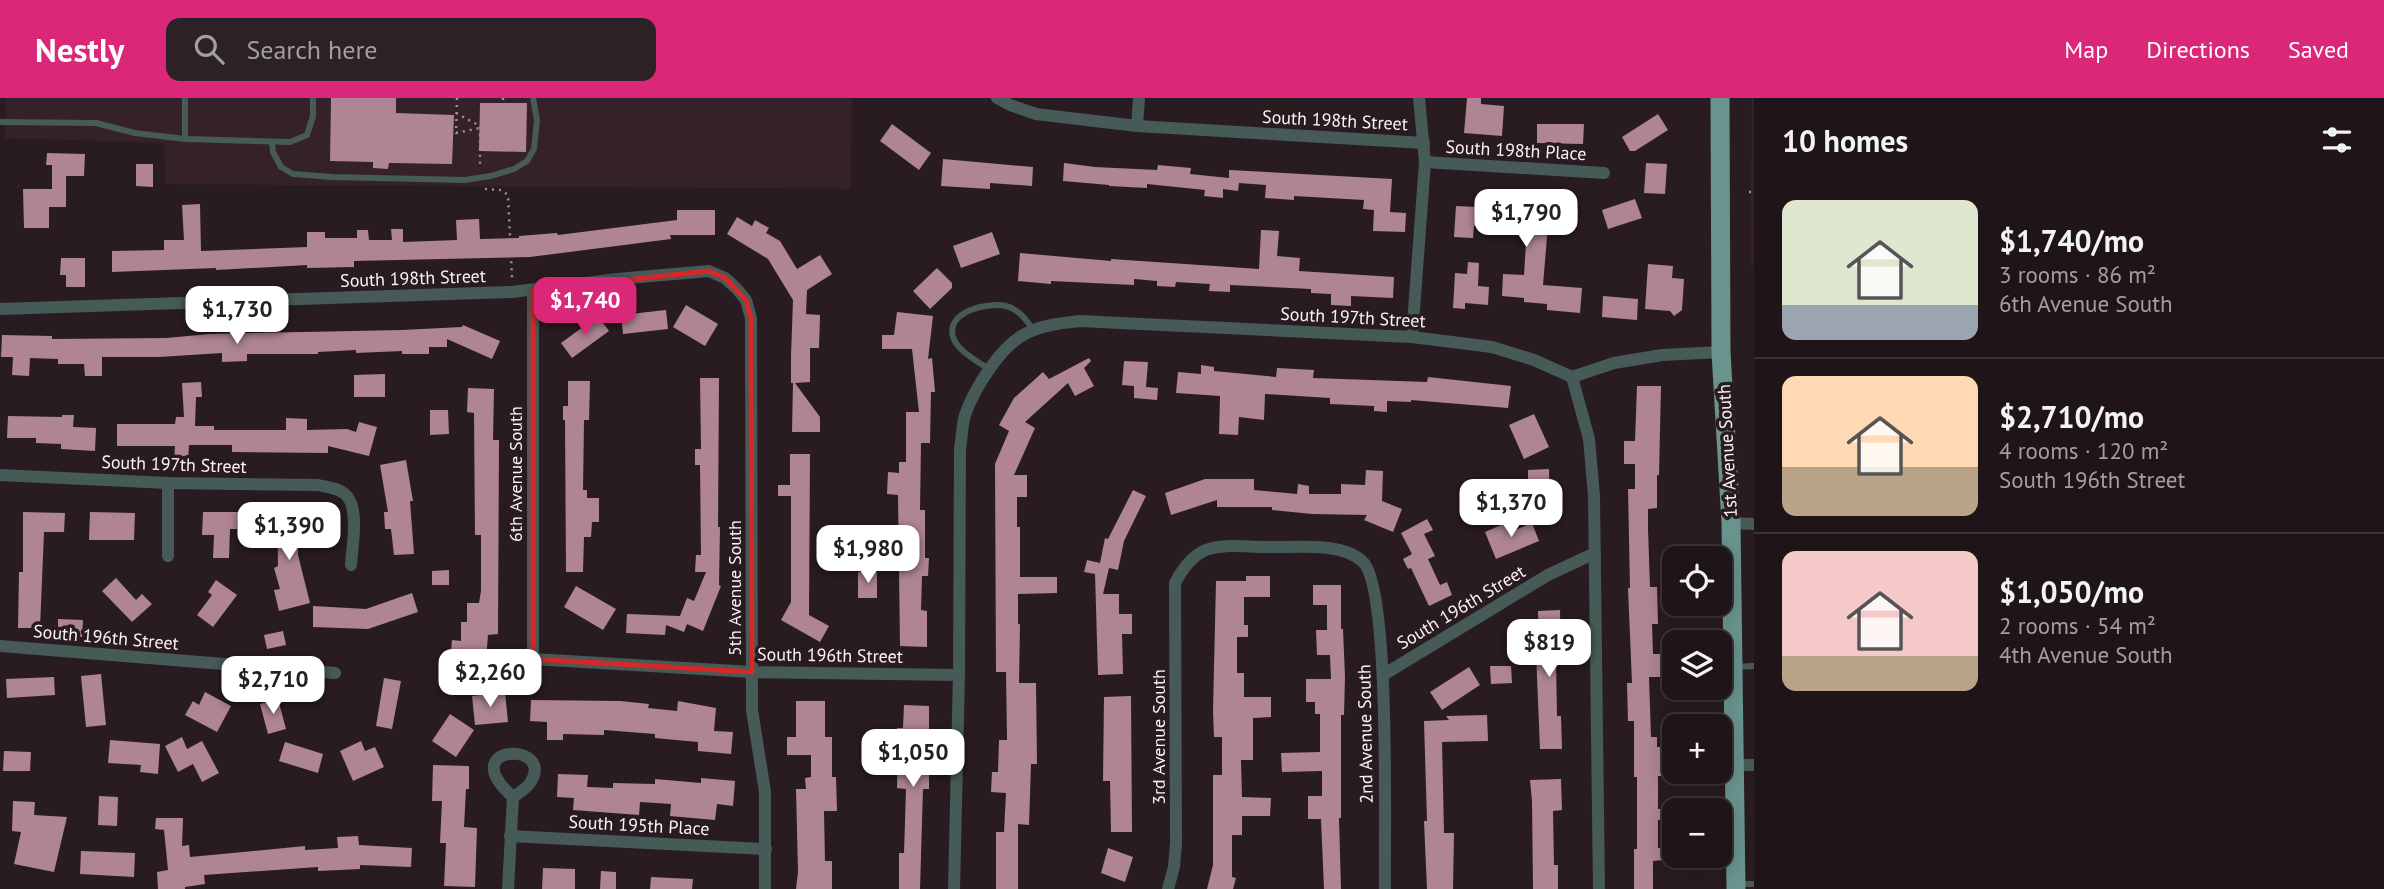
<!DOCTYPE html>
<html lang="en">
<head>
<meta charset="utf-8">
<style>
	body { margin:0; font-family:"PT Sans",sans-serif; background:#2c2225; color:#f1f3f6; height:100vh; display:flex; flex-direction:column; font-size:26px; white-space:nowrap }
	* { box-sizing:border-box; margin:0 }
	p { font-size:23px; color:#a19fa2 }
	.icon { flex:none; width:38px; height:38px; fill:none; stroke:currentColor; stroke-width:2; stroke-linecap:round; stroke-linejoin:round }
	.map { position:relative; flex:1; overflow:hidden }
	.side { display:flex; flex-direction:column; background:#1f1518; width:630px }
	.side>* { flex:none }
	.controls { position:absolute; left:1662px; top:448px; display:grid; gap:14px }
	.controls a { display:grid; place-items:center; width:70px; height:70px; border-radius:14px; background:#1f1518; box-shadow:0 4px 18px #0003,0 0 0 2px #3c3437; font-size:35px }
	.price { position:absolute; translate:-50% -60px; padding:0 16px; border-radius:14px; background:#fff; color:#222; font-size:23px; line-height:46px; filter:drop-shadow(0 2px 4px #0008) }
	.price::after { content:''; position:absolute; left:50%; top:42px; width:21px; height:16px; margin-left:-10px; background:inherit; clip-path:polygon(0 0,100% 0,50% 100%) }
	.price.on { background:#db2777; color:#fff }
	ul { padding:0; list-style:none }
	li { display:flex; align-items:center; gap:21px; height:175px; padding:0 28px }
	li+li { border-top:2px solid #3c3437 }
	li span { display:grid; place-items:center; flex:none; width:196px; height:140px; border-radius:14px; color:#555 }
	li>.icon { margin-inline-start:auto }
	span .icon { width:84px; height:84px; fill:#fffc; stroke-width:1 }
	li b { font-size:30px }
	h2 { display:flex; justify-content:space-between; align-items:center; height:84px; padding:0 28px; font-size:30px }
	header { display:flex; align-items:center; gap:42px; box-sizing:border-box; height:98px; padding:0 35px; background:#db2777; color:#fff }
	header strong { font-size:33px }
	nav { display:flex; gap:38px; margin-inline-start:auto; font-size:24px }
	.search { width:490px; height:63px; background:#2c2225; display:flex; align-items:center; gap:18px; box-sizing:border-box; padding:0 24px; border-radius:14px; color:#a19fa2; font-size:26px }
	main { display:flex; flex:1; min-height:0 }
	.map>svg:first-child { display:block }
</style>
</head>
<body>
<header>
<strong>Nestly</strong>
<div class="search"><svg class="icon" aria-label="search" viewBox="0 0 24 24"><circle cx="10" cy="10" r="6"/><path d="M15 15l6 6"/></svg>Search here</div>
<nav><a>Map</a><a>Directions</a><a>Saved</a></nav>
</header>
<main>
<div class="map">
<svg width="1754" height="791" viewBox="0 0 1754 791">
	<rect width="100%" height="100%" fill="#291c20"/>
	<g fill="#352128">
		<polygon points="6,0 852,0 851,91 165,86 164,45 5,40"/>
		<polygon points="1752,0 1754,0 1754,168 1750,168"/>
	</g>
	<g fill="#af8593">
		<polygon points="331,0 396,0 396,15 454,17 452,66 389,65 388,71 373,70 373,64 330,63"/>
		<polygon points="1467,0 1481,0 1481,6 1504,8 1502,38 1464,35"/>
		<polygon points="480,5 527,5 526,54 479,53"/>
		<polygon points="1658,16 1668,32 1635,53 1630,53 1622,39"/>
		<polygon points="892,26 931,55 919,72 880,43"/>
		<polygon points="1537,26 1584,26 1583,46 1537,45"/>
		<polygon points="47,55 85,56 84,78 66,78 66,109 49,109 49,130 24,130 23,91 52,91 52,67 46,67"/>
		<polygon points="943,61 1033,69 1032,88 990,85 990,91 941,88"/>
		<polygon points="1064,65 1095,69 1157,72 1158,67 1191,70 1190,76 1229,80 1229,72 1392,81 1390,114 1406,115 1405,134 1373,133 1374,112 1363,111 1364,102 1294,98 1294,102 1265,100 1266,87 1239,85 1238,93 1223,91 1223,100 1204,98 1205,92 1147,86 1147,90 1109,88 1109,87 1063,83"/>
		<polygon points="1646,65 1667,66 1665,96 1644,95"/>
		<polygon points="136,66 153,66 153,89 136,88"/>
		<polygon points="1635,101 1642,120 1608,131 1602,112"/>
		<polygon points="1477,105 1525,106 1525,108 1578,111 1577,129 1548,127 1543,187 1582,190 1580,215 1547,212 1547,206 1524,204 1524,200 1502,198 1503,176 1524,177 1527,129 1474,128 1473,140 1454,139 1456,108 1477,109"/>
		<polygon points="200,106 201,153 307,149 307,134 325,134 325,140 357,140 357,132 368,132 369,142 392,142 391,131 403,131 403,144 457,142 456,122 479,121 480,141 519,140 519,138 557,135 558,137 677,122 677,112 715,112 715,137 670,137 671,141 530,159 354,163 354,169 307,170 307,167 216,172 216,170 112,174 112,153 164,152 164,142 184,142 182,107"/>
		<polygon points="737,119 752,128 755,122 769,130 766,135 780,143 797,171 820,157 832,176 807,192 806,216 820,217 819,250 810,250 810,284 795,285 820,319 820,334 792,334 793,285 791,285 791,258 793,202 768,161 727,136"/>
		<polygon points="1261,132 1279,133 1277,158 1300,160 1299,173 1394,179 1393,200 1351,198 1351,208 1331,207 1331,196 1311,195 1311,191 1230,187 1230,194 1209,193 1210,186 1176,184 1175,189 1157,188 1157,183 1134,181 1134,187 1051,183 1051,186 1018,183 1020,155 1111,163 1111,161 1259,171"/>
		<polygon points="992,134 1000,156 961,170 953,148"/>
		<polygon points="61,160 85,160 85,189 66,189 66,177 60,177"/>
		<polygon points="1468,164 1479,165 1478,188 1489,189 1488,207 1465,205 1465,211 1453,210 1455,175 1467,176"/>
		<polygon points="1648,166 1673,168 1672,180 1684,181 1682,212 1674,218 1670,213 1645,211"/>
		<polygon points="937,170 952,185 952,190 930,211 913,193"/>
		<polygon points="1603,198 1638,201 1637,222 1602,219"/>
		<polygon points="686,207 718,226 705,248 673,229"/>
		<polygon points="666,212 668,231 623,236 621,217"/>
		<polygon points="897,214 933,218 928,261 932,260 935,294 931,294 930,345 921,345 920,412 925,412 925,460 929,460 928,478 922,478 921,512 927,513 927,549 900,548 898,397 887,396 888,374 899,375 899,364 906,364 906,314 919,314 912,251 882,251 882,237 894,237"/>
		<polygon points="598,218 609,233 572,260 561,245"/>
		<polygon points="463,227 500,243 492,261 447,241 447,249 429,249 429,256 402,256 402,253 356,255 356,252 318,254 318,256 247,256 247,263 222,264 222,255 159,259 102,259 102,278 85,278 84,266 58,266 58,261 30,260 29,278 12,277 13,259 1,259 2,237 52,238 52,241 167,240 209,236 402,232 462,229"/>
		<polygon points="1089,260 1091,263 1084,270 1094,288 1075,298 1068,285 1025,324 1035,330 1014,377 1027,377 1027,399 1017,399 1017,429 1020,429 1020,479 1057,479 1057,495 1018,496 1018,526 1020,526 1019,585 1036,585 1037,666 1031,666 1029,727 1018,726 1018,791 996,791 996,734 1004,734 1006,695 991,694 992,674 998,674 999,642 1007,642 1006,574 996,574 995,366 1009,333 999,327 1014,300 1043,274 1049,281"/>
		<polygon points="1124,263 1148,264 1146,289 1158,290 1157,302 1134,300 1134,288 1122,287"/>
		<polygon points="1201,267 1214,269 1214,273 1276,279 1277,270 1314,272 1313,280 1427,284 1428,279 1511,288 1508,310 1411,302 1411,304 1387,303 1387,314 1374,313 1374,308 1330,306 1330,300 1265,296 1264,322 1239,319 1238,337 1219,336 1220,298 1176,295 1178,274 1201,276"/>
		<polygon points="385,276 385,299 354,299 354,277"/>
		<polygon points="700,280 719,280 718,429 720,429 719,487 721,488 703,533 687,526 684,534 666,527 665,537 626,535 627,516 680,518 687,500 694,503 706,474 695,474 696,457 701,457 700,367 695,367 695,351 701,351"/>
		<polygon points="568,283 590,283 589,322 584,322 583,392 587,392 587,400 599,400 599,424 592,424 591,439 584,439 583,474 566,474 565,322 563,322 563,308 568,308"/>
		<polygon points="201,284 202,299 196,299 195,328 214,328 214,332 286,332 286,320 307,321 307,332 347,331 356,334 359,324 377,329 369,358 328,348 328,355 232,354 232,347 189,347 188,364 174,364 175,348 117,348 117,326 175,326 176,319 184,319 182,285"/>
		<polygon points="1637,288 1661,288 1659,377 1657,377 1657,410 1648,411 1648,431 1650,489 1657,489 1658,526 1652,526 1653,556 1665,556 1665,579 1649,579 1651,639 1657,639 1657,649 1669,649 1669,678 1658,678 1658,711 1668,711 1668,722 1658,722 1658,750 1663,750 1663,762 1653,763 1653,791 1634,791 1634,751 1637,751 1637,679 1634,679 1634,623 1628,623 1627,585 1632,585 1628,490 1630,490 1628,391 1635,391 1635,366 1624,366 1624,343 1635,343"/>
		<polygon points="468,290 494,291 493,342 499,342 498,536 488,537 486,562 473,561 472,578 449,576 452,542 461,543 461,524 467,524 467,505 479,505 481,493 481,437 475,437 474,315 467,314"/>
		<polygon points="430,312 448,312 449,336 430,337"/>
		<polygon points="1534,316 1549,349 1524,361 1509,327"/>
		<polygon points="62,317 74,317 73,329 96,330 95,353 61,351 61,346 36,345 36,340 7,340 8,318 62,319"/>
		<polygon points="790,356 810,356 809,517 829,528 820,544 781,522 791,504 791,398 778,398 778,387 790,387"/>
		<polygon points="406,362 413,403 410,403 414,456 394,457 391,431 385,431 384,414 388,414 380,367"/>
		<polygon points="1549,371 1550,413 1528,413 1528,372"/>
		<polygon points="1366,372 1383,373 1382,403 1402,411 1393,434 1364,422 1367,417 1312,416 1272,412 1272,409 1217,409 1217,402 1171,417 1165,395 1205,381 1254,381 1254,392 1297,396 1298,386 1309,388 1309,396 1341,396 1341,386 1365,387"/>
		<polygon points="1133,392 1146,398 1124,443 1118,472 1109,470 1103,496 1119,496 1119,516 1132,516 1132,536 1122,536 1123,576 1098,577 1095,476 1084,474 1087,462 1100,465 1105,440 1108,441"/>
		<polygon points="297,409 298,457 310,505 279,513 274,492 280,491 274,470 278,468 277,410"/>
		<polygon points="23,414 65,415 64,434 44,434 40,530 18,530 19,474 23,474"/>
		<polygon points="90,414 135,415 134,442 89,442"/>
		<polygon points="203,414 238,414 237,431 230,431 229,460 213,460 214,437 202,437"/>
		<polygon points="1427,421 1433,432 1424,436 1435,458 1428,461 1440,487 1447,484 1452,497 1429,508 1411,470 1408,471 1403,461 1412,456 1401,435"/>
		<polygon points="1506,425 1510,434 1532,425 1539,443 1496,461 1485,434"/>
		<polygon points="449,472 449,487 432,487 432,473"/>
		<rect x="858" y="474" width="19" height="26"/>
		<polygon points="1246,478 1270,478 1270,499 1244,499 1244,527 1248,527 1248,539 1237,539 1237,575 1244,575 1244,599 1271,599 1271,619 1253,620 1253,662 1241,662 1242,699 1271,700 1270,718 1242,718 1242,737 1232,737 1232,779 1236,780 1233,791 1207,791 1213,767 1213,677 1222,677 1222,639 1214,639 1213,613 1216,483 1246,483"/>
		<polygon points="116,480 136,502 142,496 152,506 132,524 102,493"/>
		<polygon points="216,482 237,497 213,529 197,517 212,497 208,494"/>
		<polygon points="1313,487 1341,487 1341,531 1343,531 1345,579 1344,617 1341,617 1341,720 1339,720 1341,791 1324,791 1321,721 1308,721 1308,698 1322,698 1322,673 1282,674 1281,655 1320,654 1320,616 1315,616 1315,604 1306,604 1306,581 1331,581 1330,557 1317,557 1316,532 1327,532 1327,507 1313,507"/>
		<polygon points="576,488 616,511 603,532 564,509"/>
		<polygon points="412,495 418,514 368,531 313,529 313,508 366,511"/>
		<polygon points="1560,512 1561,564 1556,564 1557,618 1561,618 1562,651 1540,651 1536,554 1539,554 1538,513"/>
		<polygon points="58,521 83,522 82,539 58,538"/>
		<polygon points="283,533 286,547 267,551 264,537"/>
		<polygon points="1490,568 1511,568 1512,585 1491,586"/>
		<polygon points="1469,569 1480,587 1442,612 1430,594"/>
		<polygon points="101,576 106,627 86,629 81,578"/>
		<polygon points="54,579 55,597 7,600 6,581"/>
		<polygon points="384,580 401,583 392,631 376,628"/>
		<polygon points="205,594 231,608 217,634 185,617 193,603 199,607"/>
		<polygon points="505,594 508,624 475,627 472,598"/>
		<polygon points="1131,598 1132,734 1111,734 1110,683 1103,683 1104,599"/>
		<polygon points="278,601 286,631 268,636 260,606"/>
		<polygon points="531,602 620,603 649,606 648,610 677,613 678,603 716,610 714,633 733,634 731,656 698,653 698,644 655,640 655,636 604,632 604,637 563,636 563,642 547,642 547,624 530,623"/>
		<polygon points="796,603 825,603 825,639 832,639 832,679 836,679 837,713 824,713 825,763 832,763 832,791 796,791 798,774 796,691 806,691 805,680 811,679 811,657 787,657 787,639 796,639"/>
		<polygon points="904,607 929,608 929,691 923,691 920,791 899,791 899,755 904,755 906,691 897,690 898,643 896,643 897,630 903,630"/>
		<polygon points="450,616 474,632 456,659 432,643"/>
		<polygon points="1487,617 1488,643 1442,644 1444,735 1454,735 1453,791 1427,791 1424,723 1427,723 1424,623 1449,622 1446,618"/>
		<polygon points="182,639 187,651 202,643 219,675 202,684 193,666 178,674 165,648"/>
		<polygon points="110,642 160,646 158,676 140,674 141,667 108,665"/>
		<polygon points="361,643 365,653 375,649 384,669 353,683 340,653"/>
		<polygon points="285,644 323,656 318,675 279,663"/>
		<polygon points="4,653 31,654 30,673 3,673"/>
		<polygon points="433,667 469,668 469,691 466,691 464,729 477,730 475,789 444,788 446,745 440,745 442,703 432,703"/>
		<polygon points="558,676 588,677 587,689 613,690 613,685 655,686 655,681 701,685 701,680 735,683 733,708 717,706 715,722 670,718 671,706 640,704 639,717 573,712 574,700 557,699"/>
		<polygon points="1561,681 1562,712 1553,713 1554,767 1558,767 1558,791 1533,791 1532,703 1530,682"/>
		<polygon points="99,698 118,699 117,728 98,727"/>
		<polygon points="13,703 35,704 34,717 67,719 54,774 14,766 21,734 12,733"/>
		<polygon points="156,720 183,720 182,748 189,747 190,759 305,748 305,752 338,750 337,739 358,738 359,747 412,750 411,769 360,767 360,771 318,773 318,769 204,777 205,786 185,789 185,791 158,791 157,774 168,772 164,732 155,731"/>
		<polygon points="1108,750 1133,759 1125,784 1101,775"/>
		<polygon points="81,753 135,755 134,779 80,776"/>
		<polygon points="543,770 575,771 575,791 542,791"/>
		<polygon points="601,773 616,774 616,791 600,791"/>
		<polygon points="651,779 693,781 692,791 650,791"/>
	</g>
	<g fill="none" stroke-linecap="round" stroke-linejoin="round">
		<g stroke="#9c9194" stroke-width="2.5" stroke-dasharray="2 5" stroke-linecap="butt">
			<polyline points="457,0 456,35 480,30"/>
			<polyline points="503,0 503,5"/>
			<polyline points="456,15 480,28 480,68"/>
			<polyline points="485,91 501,92 508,97 512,180"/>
			<polyline points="1749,94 1754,94"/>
		</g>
		<g stroke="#465a57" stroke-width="6">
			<polyline points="0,24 96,25 135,35 185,41 290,44 307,37 313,18 313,0"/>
			<polyline points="185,41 185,0"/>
			<polyline points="272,44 273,54 281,69 293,76 332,79 465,82 491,78 514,71 527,63 534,51 537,22 533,0"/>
			<path d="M990,272c-11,-8 -33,-19 -37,-33 -7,-26 35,-35 53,-31 13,3 20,14 28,25"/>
			<polyline points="1735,569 1754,568"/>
			<polyline points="1738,786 1754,786"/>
		</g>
		<g stroke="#465a57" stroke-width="12">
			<polyline points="997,0 1010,7 1036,16 1137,28 1424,45"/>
			<polyline points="1137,28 1139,0"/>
			<polyline points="1425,64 1604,75"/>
			<polyline points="533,192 533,561 752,574 959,577"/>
			<polyline points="0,211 512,194 617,181 709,173 725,180 737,191 746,202 751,220 752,612 765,694 765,791"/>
			<polyline points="1412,239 1425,64 1419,0"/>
			<polyline points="1572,279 1589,341 1594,398 1599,791"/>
			<path d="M0,377l168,8 150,2c9,2 20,3 27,9 15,13 7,53 6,71"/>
			<polyline points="1731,425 1754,426"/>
			<polyline points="168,458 168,385"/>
			<polyline points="0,548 335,575"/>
			<polyline points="1383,577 1548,477 1595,455"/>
			<polyline points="1735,667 1754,667"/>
			<polyline points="510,738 766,751"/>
			<path d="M508,791l5,-92c6,-4 13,-8 17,-14 28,-42 -78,-40 -17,14"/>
			<path d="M954,791l5,-214 1,-227c2,-11 2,-23 5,-33 9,-26 36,-70 62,-82 16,-8 34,-10 53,-12l332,16 80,10 42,13 38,17 42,-14 48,-8 59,-3"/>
			<path d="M1168,791l6,-22 2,-24 -1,-260c23,-44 45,-37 90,-36 28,1 77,-6 98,15 28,27 21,276 22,327"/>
		</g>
		<polyline stroke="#69938d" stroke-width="19" points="1720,0 1721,254 1731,425 1736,791"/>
	</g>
	<path fill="none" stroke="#d62828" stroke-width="5" stroke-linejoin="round" d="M709,173l16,7 21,22 5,18 1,354 -219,-13v-369z"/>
	<g text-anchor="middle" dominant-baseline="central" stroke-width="7" stroke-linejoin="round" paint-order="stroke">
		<g font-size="18" fill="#fcf2f5" stroke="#291c20">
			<text transform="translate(1335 22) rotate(3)">South 198th Street</text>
			<text transform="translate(1516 52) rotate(3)">South 198th Place</text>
			<text transform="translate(413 180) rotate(-2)">South 198th Street</text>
			<text transform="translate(1353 219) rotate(3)">South 197th Street</text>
			<text transform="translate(1727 353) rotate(-93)">1st Avenue South</text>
			<text transform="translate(174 366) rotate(2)">South 197th Street</text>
			<text transform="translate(515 376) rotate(-90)">6th Avenue South</text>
			<text transform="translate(734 490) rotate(-90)">5th Avenue South</text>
			<text transform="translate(1461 509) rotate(-31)">South 196th Street</text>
			<text transform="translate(106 539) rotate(5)">South 196th Street</text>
			<text transform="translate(830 557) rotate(1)">South 196th Street</text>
			<text transform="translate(1365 636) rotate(-91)">2nd Avenue South</text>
			<text transform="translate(1158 639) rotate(-90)">3rd Avenue South</text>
			<text transform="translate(639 727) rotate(3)">South 195th Place</text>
		</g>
	</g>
</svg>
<div class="controls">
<a><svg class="icon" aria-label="locate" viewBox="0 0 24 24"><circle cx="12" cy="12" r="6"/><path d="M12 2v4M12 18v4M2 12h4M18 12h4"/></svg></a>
<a><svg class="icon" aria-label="layers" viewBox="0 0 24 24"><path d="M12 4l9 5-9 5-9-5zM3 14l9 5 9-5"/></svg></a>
<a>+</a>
<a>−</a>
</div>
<b class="price" style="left:1526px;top:151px">$1,790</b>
<b class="price on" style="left:585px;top:239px">$1,740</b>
<b class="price" style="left:237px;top:248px">$1,730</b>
<b class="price" style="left:1511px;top:441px">$1,370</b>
<b class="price" style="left:289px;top:464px">$1,390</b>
<b class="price" style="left:868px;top:487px">$1,980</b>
<b class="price" style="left:1549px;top:581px">$819</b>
<b class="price" style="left:490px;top:611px">$2,260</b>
<b class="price" style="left:273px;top:618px">$2,710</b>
<b class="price" style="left:913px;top:691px">$1,050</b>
</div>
<section class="side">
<h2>10 homes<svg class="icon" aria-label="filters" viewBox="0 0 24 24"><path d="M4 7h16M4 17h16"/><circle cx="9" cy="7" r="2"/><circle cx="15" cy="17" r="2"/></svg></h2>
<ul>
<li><span style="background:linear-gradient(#dfe7d0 75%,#9aa5b1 0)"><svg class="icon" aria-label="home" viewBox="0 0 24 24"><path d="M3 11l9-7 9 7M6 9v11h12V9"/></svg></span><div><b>$1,740/mo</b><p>3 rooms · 86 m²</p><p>6th Avenue South</p></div></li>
<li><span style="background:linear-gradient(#ffd9b3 65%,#b9a48a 0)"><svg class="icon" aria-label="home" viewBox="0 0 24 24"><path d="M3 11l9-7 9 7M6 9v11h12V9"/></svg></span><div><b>$2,710/mo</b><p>4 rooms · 120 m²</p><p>South 196th Street</p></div></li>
<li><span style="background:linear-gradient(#f6c9c9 75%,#b9a48a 0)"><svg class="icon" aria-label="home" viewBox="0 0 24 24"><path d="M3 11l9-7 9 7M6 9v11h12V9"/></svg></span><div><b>$1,050/mo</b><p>2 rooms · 54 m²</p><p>4th Avenue South</p></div></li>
</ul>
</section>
</main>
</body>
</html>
